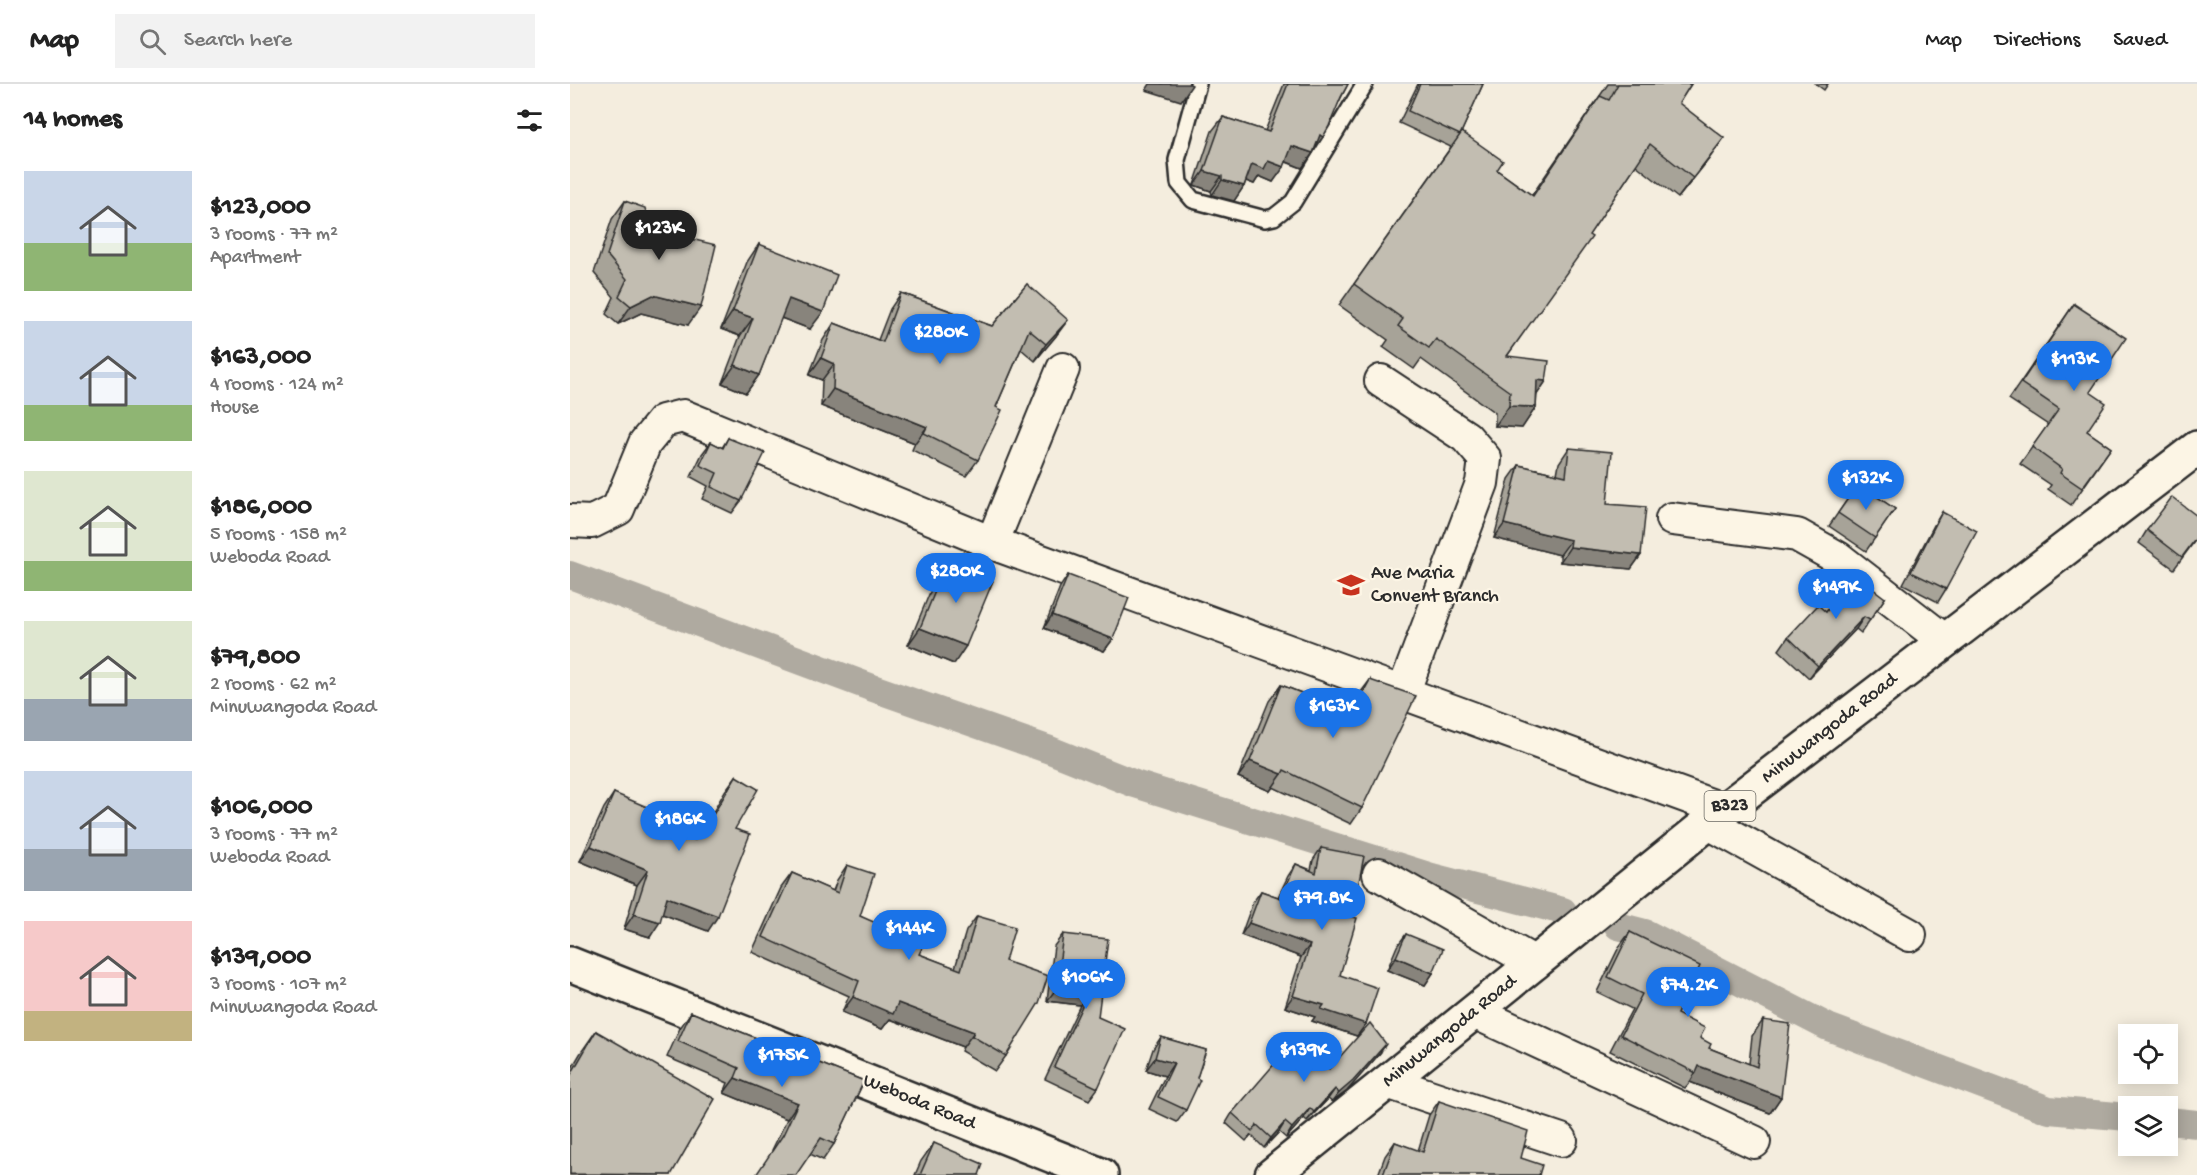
<!DOCTYPE html>
<html lang="en">
<head>
<meta charset="utf-8">
<style>
	body { margin:0; font-family:"Gochi Hand",sans-serif; background:#f2f2f2; color:#222; height:100vh; display:flex; flex-direction:column; font-size:22px; white-space:nowrap }
	* { box-sizing:border-box; margin:0 }
	p { font-size:20px; color:#767676 }
	.icon { flex:none; width:33px; height:33px; fill:none; stroke:currentColor; stroke-width:2; stroke-linecap:round; stroke-linejoin:round }
	.map { position:relative; flex:1; overflow:hidden }
	.side { display:flex; flex-direction:column; background:#fff; width:570px }
	.side>* { flex:none }
	.fabs { position:absolute; left:1548px; top:940px; display:grid; gap:12px }
	.fabs a { display:grid; place-items:center; width:60px; height:60px; border-radius:0px; background:#fff; box-shadow:0 3px 15px #0003; font-size:30px }
	.price { position:absolute; translate:-50% -51px; padding:0 14px; border-radius:21px; background:#1a73e8; color:#fff; font-size:20px; line-height:39px; filter:drop-shadow(0 2px 3px #0008) }
	.price::after { content:''; position:absolute; left:50%; top:36px; width:18px; height:14px; margin-left:-9px; background:inherit; clip-path:polygon(0 0,100% 0,50% 100%) }
	.price.on { background:#222; color:#fff }
	ul { padding:0; list-style:none }
	li { display:flex; align-items:center; gap:18px; height:150px; padding:0 24px }
	li span { display:grid; place-items:center; flex:none; width:168px; height:120px; border-radius:0px; color:#555 }
	li>.icon { margin-inline-start:auto }
	span .icon { width:72px; height:72px; fill:#fffc; stroke-width:1 }
	li b { font-size:26px }
	h2 { display:flex; justify-content:space-between; align-items:center; height:72px; padding:0 24px; font-size:26px }
	header { display:flex; align-items:center; gap:36px; box-sizing:border-box; height:84px; padding:0 30px; background:#fff; border-bottom:2px solid #e0e0e0 }
	header strong { font-size:28px }
	nav { display:flex; gap:33px; margin-inline-start:auto; font-size:21px }
	.search { width:420px; height:54px; background:#f2f2f2; display:flex; align-items:center; gap:15px; box-sizing:border-box; padding:0 21px; border-radius:0px; color:#767676; font-size:22px }
	main { display:flex; flex:1; min-height:0 }
	.map>svg:first-child { display:block }
</style>
</head>
<body>
<header>
<strong>Map</strong>
<div class="search"><svg class="icon" aria-label="search" viewBox="0 0 24 24"><circle cx="10" cy="10" r="6"/><path d="M15 15l6 6"/></svg>Search here</div>
<nav><a>Map</a><a>Directions</a><a>Saved</a></nav>
</header>
<main>
<section class="side">
<h2>14 homes<svg class="icon" aria-label="filters" viewBox="0 0 24 24"><path d="M4 7h16M4 17h16"/><circle cx="9" cy="7" r="2"/><circle cx="15" cy="17" r="2"/></svg></h2>
<ul>
<li><span style="background:linear-gradient(#c9d6e8 60%,#8fb573 0)"><svg class="icon" aria-label="home" viewBox="0 0 24 24"><path d="M3 11l9-7 9 7M6 9v11h12V9"/></svg></span><div><b>$123,000</b><p>3 rooms · 77 m²</p><p>Apartment</p></div></li>
<li><span style="background:linear-gradient(#c9d6e8 70%,#8fb573 0)"><svg class="icon" aria-label="home" viewBox="0 0 24 24"><path d="M3 11l9-7 9 7M6 9v11h12V9"/></svg></span><div><b>$163,000</b><p>4 rooms · 124 m²</p><p>House</p></div></li>
<li><span style="background:linear-gradient(#dfe7d0 75%,#8fb573 0)"><svg class="icon" aria-label="home" viewBox="0 0 24 24"><path d="M3 11l9-7 9 7M6 9v11h12V9"/></svg></span><div><b>$186,000</b><p>5 rooms · 158 m²</p><p>Weboda Road</p></div></li>
<li><span style="background:linear-gradient(#dfe7d0 65%,#9aa5b1 0)"><svg class="icon" aria-label="home" viewBox="0 0 24 24"><path d="M3 11l9-7 9 7M6 9v11h12V9"/></svg></span><div><b>$79,800</b><p>2 rooms · 62 m²</p><p>Minuwangoda Road</p></div></li>
<li><span style="background:linear-gradient(#c9d6e8 65%,#9aa5b1 0)"><svg class="icon" aria-label="home" viewBox="0 0 24 24"><path d="M3 11l9-7 9 7M6 9v11h12V9"/></svg></span><div><b>$106,000</b><p>3 rooms · 77 m²</p><p>Weboda Road</p></div></li>
<li><span style="background:linear-gradient(#f6c9c9 75%,#c2b280 0)"><svg class="icon" aria-label="home" viewBox="0 0 24 24"><path d="M3 11l9-7 9 7M6 9v11h12V9"/></svg></span><div><b>$139,000</b><p>3 rooms · 107 m²</p><p>Minuwangoda Road</p></div></li>
</ul>
</section>
<div class="map">
<svg width="1627" height="1091" viewBox="0 0 1627 1091">
	<rect width="100%" height="100%" fill="#f4edde"/>
	<filter id="ink" filterUnits="userSpaceOnUse"><feTurbulence type="fractalNoise" baseFrequency=".0167" numOctaves="2"/><feDisplacementMap in="SourceGraphic" scale="12" xChannelSelector="R" yChannelSelector="G"/><feConvolveMatrix kernelMatrix="1 2 1 2 8 2 1 2 1" color-interpolation-filters="sRGB"/></filter>
	<g filter="url(#ink)">
		<g fill="none" stroke-linecap="round" stroke-linejoin="round">
			<g stroke="#afaaa0" stroke-width="28">
				<polyline points="0,491 300,603 480,666 565,700 862,793 993,827"/>
				<polyline points="1048,842 1075,849 1258,943 1479,1026 1558,1033"/>
				<polyline points="1598,1037 1627,1040"/>
			</g>
			<defs>
				<polyline id="service" points="628,0 607,76 609,99 623,116 695,135 704,133 723,118 795,0"/>
				<g id="minor">
					<polyline points="811,297 896,353 915,375 912,399 833,609"/>
					<polyline points="1102,435 1227,451 1268,474 1375,557"/>
					<polyline points="0,437 22,438 48,425 75,359 93,337 113,332 422,459 1154,726"/>
					<polyline points="422,459 493,285"/>
					<polyline points="1139,739 1340,851"/>
					<polyline points="809,790 965,879"/>
					<polyline points="904,928 1184,1058"/>
					<polyline points="817,998 991,1056"/>
				</g>
				<polyline id="tertiary" points="0,880 531,1091"/>
				<polyline id="primary" points="702,1091 1154,726 1627,364"/>
			</defs>
			<use href="#service" stroke="#2b2b2b" stroke-width="20"/>
			<use href="#minor" stroke="#2b2b2b" stroke-width="36"/>
			<use href="#tertiary" stroke="#2b2b2b" stroke-width="38"/>
			<use href="#primary" stroke="#2b2b2b" stroke-width="38"/>
			<use href="#service" stroke="#fcf5e5" stroke-width="15"/>
			<use href="#minor" stroke="#fcf5e5" stroke-width="32"/>
			<use href="#tertiary" stroke="#fcf5e5" stroke-width="33"/>
			<use href="#primary" stroke="#fcf5e5" stroke-width="33"/>
		</g>
		<g fill="#a7a398" stroke="#2b2b2b" stroke-width="1.5">
			<polygon points="714,0 778,0 743,69 732,84 716,78 703,98 689,92 684,100 676,97 674,102 664,117 642,111 641,107 624,101 642,47 653,33 695,47"/>
			<polygon points="848,0 913,0 890,51 927,86 962,111 1038,0 1121,0 1109,19 1139,75 1108,114 1066,81 937,272 976,297 967,310 966,323 952,344 925,342 925,329 851,275 844,285 813,263 818,256 769,221 881,63 829,39"/>
			<polygon points="1246,0 1258,0 1254,6"/>
			<polygon points="55,117 79,141 118,241 71,229 48,240 36,230 44,213 24,189 42,135"/>
			<polygon points="189,160 240,245 211,234 189,291 176,309 152,299 170,252 151,245 177,178"/>
			<polygon points="457,200 486,252 465,277 451,265 426,323 408,376 396,392 342,366 345,359 251,322 252,296 239,291 253,256 264,239 308,256 320,225 331,209 422,242"/>
			<polygon points="1504,220 1520,308 1517,347 1541,364 1501,421 1478,405 1481,401 1450,380 1478,341 1439,315"/>
			<polygon points="158,354 171,417 162,429 132,415 138,402 121,393 132,370 141,358 152,364"/>
			<polygon points="999,364 1071,471 1061,485 990,478 990,471 924,454 939,395 949,381 987,390 989,379"/>
			<polygon points="1288,400 1325,425 1296,467 1259,442"/>
			<polygon points="1372,428 1376,505 1368,518 1333,500 1364,441"/>
			<polygon points="1627,432 1627,454 1604,485 1569,459 1577,446"/>
			<polygon points="377,478 384,580 338,561 365,496"/>
			<polygon points="498,491 543,555 534,567 474,544 490,503"/>
			<polygon points="1315,514 1291,549 1286,545 1239,594 1209,566 1218,553 1256,528"/>
			<polygon points="800,596 792,724 781,740 703,703 700,707 668,693 699,617 711,601 780,628 788,612"/>
			<polygon points="166,692 165,745 138,847 92,830 80,853 54,845 67,801 10,777 34,724 44,709 78,739 120,754 123,748 133,733 139,735 155,707"/>
			<polygon points="751,764 770,891 796,940 787,952 742,937 745,933 715,923 731,873 671,851 683,818 691,807 708,813 718,792 726,780 741,786 743,776"/>
			<polygon points="277,781 290,832 349,870 385,884 396,847 407,832 435,877 436,972 425,987 391,967 393,963 320,935 312,945 272,928 279,912 182,868 211,804 222,789 263,807 267,796"/>
			<polygon points="1060,848 1107,930 1139,964 1179,980 1182,952 1193,936 1211,1013 1200,1029 1120,998 1115,1004 1040,967 1062,925 1027,908 1049,863"/>
			<polygon points="493,850 528,933 528,1004 519,1016 475,995 510,921 477,917 484,862"/>
			<polygon points="836,850 863,889 855,901 817,886 827,862"/>
			<polygon points="121,928 294,997 264,1060 253,1076 240,1070 202,1066 217,1035 154,1009 158,999 97,973 110,944"/>
			<polygon points="26,947 101,1091 0,1091 0,987 10,970"/>
			<polygon points="591,953 636,966 616,1026 607,1038 579,1025 595,992 576,986 583,965"/>
			<polygon points="810,969 777,1007 762,1018 758,1015 737,1037 734,1034 716,1054 709,1048 694,1064 681,1051 676,1057 656,1039 662,1029 759,985"/>
			<polygon points="869,1017 951,1074 969,1091 808,1091 815,1072 825,1058 848,1067 859,1031"/>
			<polygon points="364,1059 409,1091 345,1091 351,1077"/>
		</g>
		<g fill="#88847c" stroke="#2b2b2b" stroke-width="1.5">
			<polygon points="580,0 620,0 622,1 611,17 576,6"/>
			<polygon points="750,51 753,53 742,68"/>
			<polygon points="1154,54 1139,75 1108,114 1123,94"/>
			<polygon points="722,62 743,69 732,84 712,76"/>
			<polygon points="698,77 714,83 703,98 689,92 684,100 671,95 682,80"/>
			<polygon points="634,87 652,92 641,107 624,101"/>
			<polygon points="652,96 674,102 664,117 642,111"/>
			<polygon points="83,211 131,223 118,241 71,229 48,240 61,222"/>
			<polygon points="219,215 253,228 240,245 206,232"/>
			<polygon points="163,227 183,234 170,252 151,245"/>
			<polygon points="498,236 486,252 465,277 476,260"/>
			<polygon points="251,274 264,280 252,296 239,291"/>
			<polygon points="165,281 189,291 176,309 152,299"/>
			<polygon points="967,296 976,297 962,318"/>
			<polygon points="263,305 357,343 345,359 251,322"/>
			<polygon points="939,322 966,323 952,344 925,342"/>
			<polygon points="934,440 1001,456 990,471 924,454"/>
			<polygon points="1000,463 1071,471 1061,485 990,478"/>
			<polygon points="482,531 543,555 534,567 474,544"/>
			<polygon points="1294,533 1286,545 1239,594 1248,582"/>
			<polygon points="350,544 396,562 384,580 338,561"/>
			<polygon points="680,677 712,690 700,707 668,693"/>
			<polygon points="21,762 78,786 67,801 10,777"/>
			<polygon points="97,813 148,832 138,847 87,828"/>
			<polygon points="64,830 90,838 80,853 54,845"/>
			<polygon points="679,839 740,861 731,873 671,851"/>
			<polygon points="826,873 863,889 855,901 817,886"/>
			<polygon points="486,905 518,909 510,921 477,917"/>
			<polygon points="723,912 754,921 796,940 787,952 742,937 745,933 715,923"/>
			<polygon points="283,913 328,919 404,948 393,963 320,935 312,945 272,928"/>
			<polygon points="816,960 810,969 777,1007 762,1018 769,1009"/>
			<polygon points="585,974 604,979 595,992 576,986"/>
			<polygon points="1129,982 1211,1013 1200,1029 1120,998"/>
			<polygon points="165,994 228,1019 217,1035 154,1009"/>
			<polygon points="765,1005 758,1015 737,1037 744,1028"/>
			<polygon points="740,1024 734,1034 716,1054 722,1044"/>
			<polygon points="715,1038 709,1048 694,1064 701,1054"/>
		</g>
		<g fill="#c2bdb1" stroke="#2b2b2b" stroke-width="1.5">
			<polygon points="718,0 778,0 771,13 759,42 753,53 750,51 743,69 722,62 714,83 698,77 694,85 682,80 674,102 652,96 652,92 634,87 653,33 699,48"/>
			<polygon points="850,0 913,0 890,51 838,27"/>
			<polygon points="1048,0 1121,0 1109,19 1154,54 1123,94 1080,60 1019,151 1022,153 937,272 979,277 976,297 967,296 966,323 939,322 940,308 866,255 859,264 828,242 833,235 784,200 892,48 933,77 927,86 963,112 1030,12 1039,16"/>
			<polygon points="55,117 75,124 79,141 96,149 146,161 131,223 83,211 61,222 49,212 57,195 37,171"/>
			<polygon points="189,160 267,191 253,228 219,215 189,291 165,281 183,234 163,227"/>
			<polygon points="457,200 498,236 476,260 459,246 426,323 432,326 408,376 354,349 357,343 263,305 264,280 251,274 264,239 313,258 331,209 422,242"/>
			<polygon points="1504,220 1556,254 1520,308 1536,319 1517,347 1541,364 1512,404 1490,389 1492,385 1462,363 1489,325 1451,299"/>
			<polygon points="158,354 195,369 171,417 141,403 147,389 130,381 141,358 153,364"/>
			<polygon points="999,364 1042,368 1037,420 1076,423 1071,471 1000,463 1001,456 934,440 949,381 996,392"/>
			<polygon points="1288,400 1325,425 1305,454 1268,429"/>
			<polygon points="1602,413 1627,432 1627,453 1612,473 1577,446"/>
			<polygon points="1372,428 1407,447 1376,505 1341,488"/>
			<polygon points="377,478 423,497 396,562 350,544"/>
			<polygon points="1282,489 1315,514 1300,536 1294,533 1248,582 1218,553 1248,521 1256,528"/>
			<polygon points="498,491 559,514 543,555 482,531"/>
			<polygon points="800,596 846,612 792,724 714,686 712,690 680,677 711,601 782,629"/>
			<polygon points="166,692 188,705 165,745 180,750 148,832 97,813 90,838 64,830 78,786 21,762 44,709 84,726 78,739 125,756 133,733 140,736"/>
			<polygon points="751,764 794,772 782,833 787,834 770,891 808,904 796,940 751,925 754,921 723,912 740,861 679,839 691,807 711,814 726,780 746,789"/>
			<polygon points="277,781 304,790 290,832 354,860 349,870 391,886 407,832 445,843 435,877 478,892 469,919 436,972 402,952 404,948 328,919 323,930 283,913 289,897 193,853 222,789 268,809"/>
			<polygon points="1060,848 1130,882 1107,930 1135,944 1130,954 1141,960 1139,964 1187,983 1193,936 1220,940 1211,1013 1129,982 1126,989 1051,951 1072,910 1038,893"/>
			<polygon points="493,850 538,855 528,933 555,945 528,1004 484,983 518,909 486,905"/>
			<polygon points="836,850 873,865 863,889 826,873"/>
			<polygon points="121,928 294,997 264,1060 251,1054 226,1091 186,1091 213,1051 228,1019 165,994 169,984 108,957"/>
			<polygon points="800,939 816,960 783,997 769,1009 765,1005 744,1028 740,1024 722,1044 715,1038 701,1054 687,1041 682,1047 662,1029 725,956 759,985"/>
			<polygon points="26,947 145,1015 101,1091 0,1090 0,992"/>
			<polygon points="591,953 636,966 627,994 630,996 616,1026 588,1013 604,979 585,974"/>
			<polygon points="869,1017 958,1047 951,1074 972,1081 969,1091 813,1091 825,1058 853,1068"/>
			<polygon points="364,1059 413,1080 409,1091 350,1091"/>
		</g>
	</g>
	<defs>
		<symbol id="school-bare" viewBox="-9 -9 18 18"><path d="M0-5L7-2L0 1L-7-2ZM-4 1L0 2.5L4 1V4Q0 6-4 4Z" fill="#c8321e" stroke="#fcf5e5" stroke-width="2.5" paint-order="stroke"/></symbol>
	</defs>
	<g fill-rule="evenodd">
		<use href="#school-bare" x="762" y="482" width="38" height="38"/>
	</g>
	<g text-anchor="middle" dominant-baseline="central" stroke-width="4.5" stroke-linejoin="round" paint-order="stroke">
		<rect fill="#fcf5e5" stroke="#6a6863" stroke-width="1.5" x="1134.5" y="707" width="51" height="30" rx="4.5"/>
		<g font-size="18" font-weight="bold" fill="#2b2b2b">
			<text x="1160" y="722">B323</text>
		</g>
		<g font-size="20" fill="#2b2b2b" stroke="#fcf5e5" text-anchor="start">
			<text x="801" y="490">Ave Maria<tspan x="801" dy="23">Convent Branch</tspan></text>
		</g>
		<g font-size="20" fill="#2b2b2b" stroke="#fcf5e5">
			<text transform="translate(1260 645) rotate(-38)">Minuwangoda Road</text>
			<text transform="translate(880 948) rotate(-39)">Minuwangoda Road</text>
			<text transform="translate(349 1019) rotate(22)">Weboda Road</text>
		</g>
	</g>
</svg>
<div class="fabs">
<a><svg class="icon" aria-label="locate" viewBox="0 0 24 24"><circle cx="12" cy="12" r="6"/><path d="M12 2v4M12 18v4M2 12h4M18 12h4"/></svg></a>
<a><svg class="icon" aria-label="layers" viewBox="0 0 24 24"><path d="M12 4l9 5-9 5-9-5zM3 14l9 5 9-5"/></svg></a>
</div>
<b class="price on" style="left:89px;top:177px">$123K</b>
<b class="price" style="left:370px;top:281px">$280K</b>
<b class="price" style="left:1504px;top:308px">$113K</b>
<b class="price" style="left:1296px;top:427px">$132K</b>
<b class="price" style="left:386px;top:520px">$280K</b>
<b class="price" style="left:1266px;top:536px">$149K</b>
<b class="price" style="left:763px;top:655px">$163K</b>
<b class="price" style="left:109px;top:768px">$186K</b>
<b class="price" style="left:752px;top:847px">$79.8K</b>
<b class="price" style="left:339px;top:877px">$144K</b>
<b class="price" style="left:516px;top:926px">$106K</b>
<b class="price" style="left:1118px;top:934px">$74.2K</b>
<b class="price" style="left:734px;top:999px">$139K</b>
<b class="price" style="left:212px;top:1004px">$175K</b>
</div>
</main>
</body>
</html>
